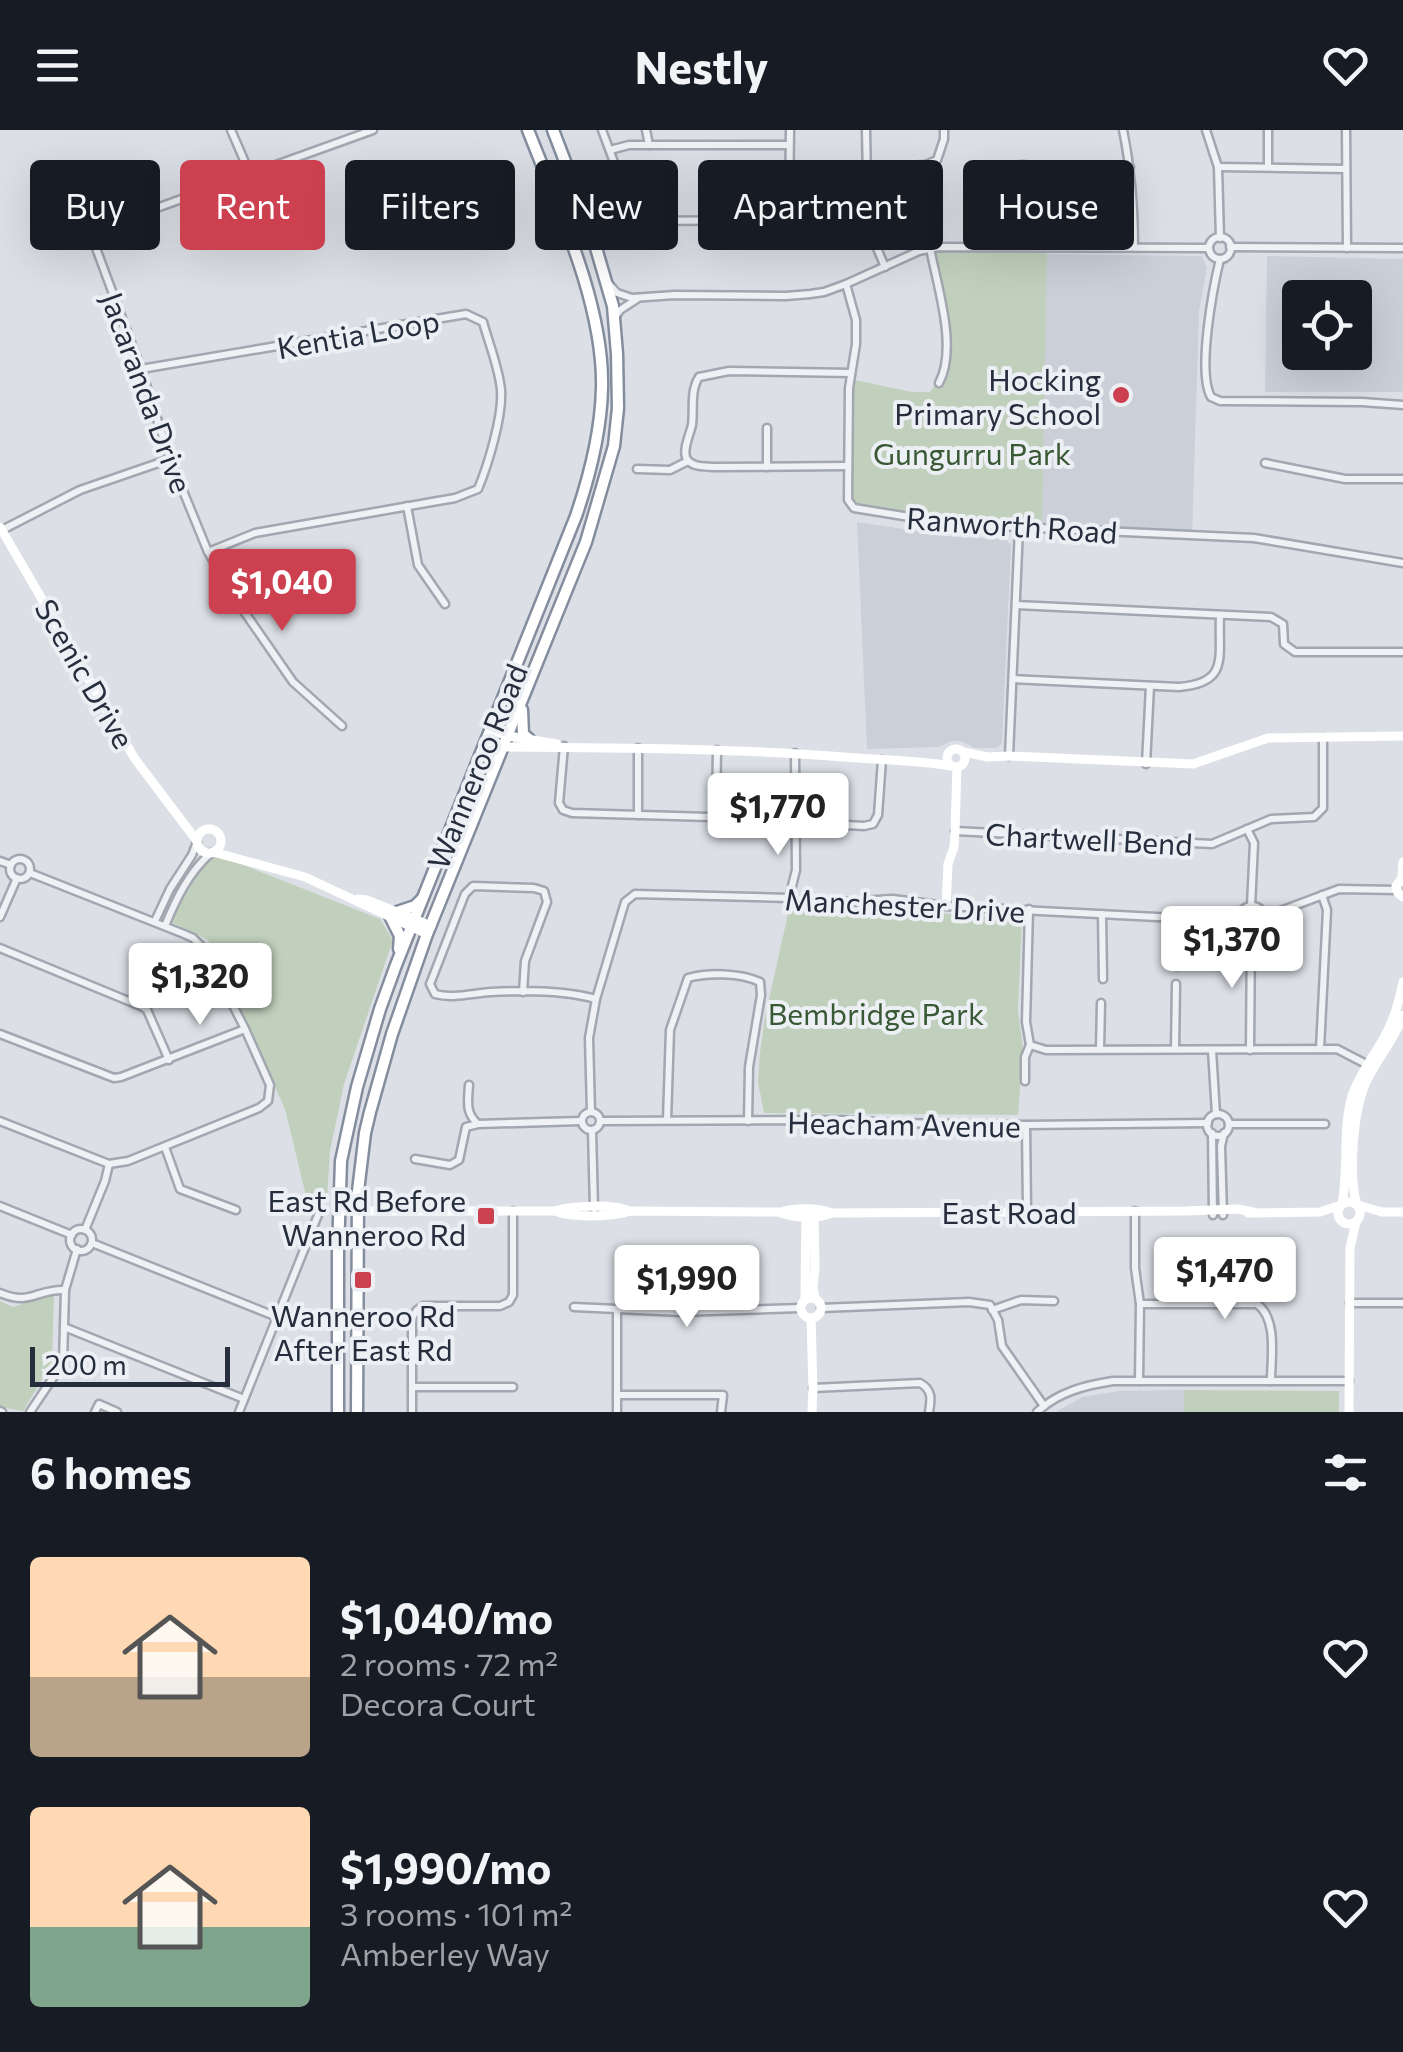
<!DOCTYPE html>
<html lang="en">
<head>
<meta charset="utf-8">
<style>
	body { margin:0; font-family:Commissioner,sans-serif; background:#20242c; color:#f1f3f6; height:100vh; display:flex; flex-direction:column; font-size:38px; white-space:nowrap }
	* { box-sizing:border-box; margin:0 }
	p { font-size:32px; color:#9ea1a6 }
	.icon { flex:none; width:55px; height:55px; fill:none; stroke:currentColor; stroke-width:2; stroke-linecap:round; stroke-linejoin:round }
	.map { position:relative; height:1282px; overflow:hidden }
	.panel { display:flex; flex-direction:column; background:#171b24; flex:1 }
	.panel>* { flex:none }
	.banner { position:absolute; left:30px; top:30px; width:1345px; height:90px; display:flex; gap:20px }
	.tools { position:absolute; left:1282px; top:150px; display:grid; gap:20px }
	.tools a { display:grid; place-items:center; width:90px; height:90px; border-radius:10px; background:#171b24; box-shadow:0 10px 40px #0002; font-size:50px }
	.scale { position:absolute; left:30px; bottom:25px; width:200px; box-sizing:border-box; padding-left:10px; border:5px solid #262d3d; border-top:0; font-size:28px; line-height:35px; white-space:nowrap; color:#262d3d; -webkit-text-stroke:8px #eceff4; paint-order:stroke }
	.price { position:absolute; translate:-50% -85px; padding:0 22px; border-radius:10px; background:#fff; color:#222; font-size:32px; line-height:65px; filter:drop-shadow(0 2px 5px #0008) }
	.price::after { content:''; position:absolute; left:50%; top:60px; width:30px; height:22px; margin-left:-15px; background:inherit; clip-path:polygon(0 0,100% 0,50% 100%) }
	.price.selected { background:#cd404f; color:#fff }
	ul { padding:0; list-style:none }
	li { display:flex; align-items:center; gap:30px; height:250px; padding:0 30px }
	li span { display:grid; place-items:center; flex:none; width:280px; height:200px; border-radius:10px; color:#555 }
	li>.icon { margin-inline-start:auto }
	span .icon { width:120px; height:120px; fill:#fffc; stroke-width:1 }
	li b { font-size:42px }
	h2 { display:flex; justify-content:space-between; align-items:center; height:120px; padding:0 30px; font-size:42px }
	.tag { padding:0 35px; border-radius:10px; background:#171b24; box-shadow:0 10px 40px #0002; font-size:35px; line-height:90px }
	.tag.selected { background:#cd404f; color:#fff }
	header { display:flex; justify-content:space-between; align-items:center; height:130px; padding:0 30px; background:#171b24; font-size:45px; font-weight:700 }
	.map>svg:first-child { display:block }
</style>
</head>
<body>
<header><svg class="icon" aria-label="menu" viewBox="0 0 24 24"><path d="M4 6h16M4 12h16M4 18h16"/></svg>Nestly<svg class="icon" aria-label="heart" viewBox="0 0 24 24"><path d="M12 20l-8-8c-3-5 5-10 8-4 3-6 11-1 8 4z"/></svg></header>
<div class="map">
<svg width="1403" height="1282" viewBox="0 0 1403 1282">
	<rect width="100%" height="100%" fill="#dce0e6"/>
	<g fill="#cacfd8" fill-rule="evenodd">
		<polygon points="1046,124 1202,126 1207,138 1199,182 1192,406 1042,399"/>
		<path d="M1267,126l136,3v133h-138zM1300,168h55v54h-55z"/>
		<polygon points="857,392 955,407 1005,409 1011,415 1002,613 997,618 975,618 961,611 951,611 939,617 867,619"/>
		<polygon points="1184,1260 1184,1282 1056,1282 1082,1267 1120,1261"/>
	</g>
	<g fill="#c1d0bd">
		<polygon points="1047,117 1042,399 953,394 850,375 850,249 912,262 930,262 944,243 945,197 930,118"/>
		<polygon points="216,727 228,729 380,789 393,810 344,954 330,1021 327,1069 308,1074 285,979 208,810 167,790 207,731"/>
		<polygon points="790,775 1022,788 1018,881 1023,918 1018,985 764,983 758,952 760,922 765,887"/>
		<polygon points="54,1163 52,1233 23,1281 0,1277 0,1171 13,1177"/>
		<polygon points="1184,1260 1339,1261 1339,1282 1184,1282"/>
	</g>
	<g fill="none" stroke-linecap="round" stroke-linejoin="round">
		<defs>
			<g id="street">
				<polyline points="231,0 250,44"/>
				<polyline points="602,0 632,81 640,88 650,91 777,90 785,86 789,78 790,0"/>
				<polyline points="646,0 649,15"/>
				<polyline points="866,0 868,97 885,137"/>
				<path d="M1123,0c8,39 11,77 11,117"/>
				<polyline points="1206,0 1218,37 1220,108"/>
				<polyline points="1268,0 1268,37"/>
				<polyline points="1346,0 1347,118"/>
				<polyline points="610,20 629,15 789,15"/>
				<polyline points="1021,35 1092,39 1130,37"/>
				<polyline points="1218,37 1346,39"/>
				<polyline points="867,38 925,35 937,30 944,9 944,0"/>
				<circle cx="1220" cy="118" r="11"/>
				<polyline points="1230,117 1403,118"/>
				<path d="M930,118c7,38 28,100 9,135"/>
				<path d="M1220,129c-7,29 -23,113 -9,138l9,4 142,1 41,3"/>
				<polyline points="846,154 856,190 856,214 849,258 848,370 854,378 953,394 1254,408 1403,433"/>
				<polyline points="610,155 617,163 632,168 675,165 786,166 810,164 824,162 846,154 919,121 938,117 1209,118"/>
				<polyline points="616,186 620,180 637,169"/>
				<path d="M141,239l325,-55 17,8c6,22 16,46 18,68 2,26 -13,75 -23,99l-23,9 -200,35 -47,19"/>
				<polyline points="767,298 767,337"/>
				<polyline points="1265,333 1345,349 1403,349"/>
				<path d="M848,336l-133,1c-9,-1 -25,1 -29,-10 -3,-9 4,-23 6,-32 2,-16 -2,-34 7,-48l30,-6 122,2"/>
				<polyline points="637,339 670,340 688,331"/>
				<polyline points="407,376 418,435 445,474"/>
				<polyline points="2,400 80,360 170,329"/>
				<polyline points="1016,475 1271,487 1283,494 1284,514 1295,522 1403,522"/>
				<path d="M1013,549l166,8c51,-4 39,-30 41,-72"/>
				<polyline points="342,596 293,552 241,477 208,422 170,329 141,239 90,102 373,0"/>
				<polyline points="564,616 559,673 563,680 572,683 709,687 716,683 717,620"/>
				<polyline points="638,618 638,685"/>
				<polyline points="1009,626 1019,398"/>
				<polyline points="1146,634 1150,556"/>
				<polyline points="716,683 729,689 773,692"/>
				<polyline points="796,692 864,696 873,694 878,685 882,630"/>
				<polyline points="1247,699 1254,713 1251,776"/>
				<polyline points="955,701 1212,714 1271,689 1314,687 1323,678 1323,608"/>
				<circle cx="20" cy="739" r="10"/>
				<polyline points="0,731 11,735"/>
				<polyline points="789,768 796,740 795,623"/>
				<circle cx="1252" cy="789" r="13"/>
				<polyline points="1029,779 1026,892 1030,915 1046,920 1337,919 1368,935"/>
				<polyline points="1102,784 1103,849"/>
				<polyline points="0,787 17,748"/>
				<polyline points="1264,787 1339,759 1397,760"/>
				<polyline points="1176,788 1177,836"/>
				<polyline points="155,791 170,759 192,725 197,712"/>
				<path d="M165,796c11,-27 24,-54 46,-73"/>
				<polyline points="0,818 143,877 147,880 169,930"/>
				<path d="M523,862l2,-31 22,-59 -3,-11 -10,-3 -61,-2 -8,8 -33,85 -2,5 5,10c18,5 38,-1 56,-2 34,-2 72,-2 105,7"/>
				<polyline points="0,904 114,948 121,947 245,899"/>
				<polyline points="1100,919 1101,873"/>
				<polyline points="1175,919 1176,854"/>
				<polyline points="1320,919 1327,780 1322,765"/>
				<polyline points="1212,920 1216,984"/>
				<polyline points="1250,920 1251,802"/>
				<polyline points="1025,951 1025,927 1030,915"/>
				<path d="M469,955c-1,16 -4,28 9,39l103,-3"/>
				<circle cx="591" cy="991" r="9"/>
				<polyline points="591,982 589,908 596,869 625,772 635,764 789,768 813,774 893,769 946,776 1176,788 1239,788"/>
				<circle cx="1218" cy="995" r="11"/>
				<path d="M667,990l3,-90 18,-52c20,-6 53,-5 72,4l1,13 -12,72 -1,54"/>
				<polyline points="0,991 109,1034 128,1031 259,978 268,971 270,955 245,899 205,820 193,808 184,804 30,743"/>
				<polyline points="601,991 843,990 894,993 1026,995 1208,993"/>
				<polyline points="1229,994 1325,994"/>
				<polyline points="1026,995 1027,1080"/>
				<polyline points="592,1000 594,1079"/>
				<polyline points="1212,1003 1213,1085"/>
				<polyline points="165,1017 180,1059 236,1080"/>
				<polyline points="415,1029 450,1035 459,1030 466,997 478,994"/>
				<polyline points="0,1076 72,1105"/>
				<polyline points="1135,1081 1135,1138 1140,1174 1139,1251"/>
				<polyline points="1223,1085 1221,1016 1224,1003"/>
				<circle cx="81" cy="1110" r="11"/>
				<polyline points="85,1100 105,1051 109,1034"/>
				<polyline points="92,1113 277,1187"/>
				<path d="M0,1163c32,13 35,-4 65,-3"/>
				<polyline points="1350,1173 1403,1173"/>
				<path d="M1140,1174h117c21,15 14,53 14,77"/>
				<polyline points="574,1177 681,1182 800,1178"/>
				<polyline points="821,1178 969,1172 990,1175 998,1190 1002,1216 1044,1276"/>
				<polyline points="992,1180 1021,1170 1054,1171"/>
				<polyline points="64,1197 244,1269"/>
				<polyline points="412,1257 513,1257"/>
				<path d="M813,1258l107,-5c13,7 11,17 9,29"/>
				<polyline points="617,1265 723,1265 721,1282"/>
				<polyline points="0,1281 2,1282"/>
				<polyline points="30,1282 63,1233 65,1160 77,1119"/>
				<polyline points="95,1282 99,1274 117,1282"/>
				<polyline points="239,1282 318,1085"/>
				<polyline points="412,1282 412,1188 417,1180 423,1176 500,1176 509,1172 513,1165 513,1081"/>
				<polyline points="617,1282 617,1179"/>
				<path d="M1037,1282c21,-20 49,-27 76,-31h236"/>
			</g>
			<g id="highway">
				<polyline points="522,580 523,604 529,609"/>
				<polyline points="397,782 415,776 422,769"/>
				<polyline points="390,786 400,806 399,819"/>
				<path d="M338,1282v-162l3,-89 16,-74 23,-78 16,-44 180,-449c14,-41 25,-84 26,-128 2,-83 -44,-181 -74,-258"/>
				<polyline points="357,1282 358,1061 365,1003 370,982 392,904 427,804 586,412 614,316 618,278 617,224 613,176 589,94 553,0"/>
			</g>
		</defs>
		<use href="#street" stroke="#a2a7b0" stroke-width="11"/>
		<use href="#highway" stroke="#848d9d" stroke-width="15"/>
		<use href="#street" stroke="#eff1f5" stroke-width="6"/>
		<g stroke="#fff" stroke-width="9">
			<polyline points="0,397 135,629 197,711"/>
			<polyline points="491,600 508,606 557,614"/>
			<path d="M486,610l18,7c113,1 226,1 339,10 36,3 72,3 108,9"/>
			<circle cx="956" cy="628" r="9"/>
			<polyline points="963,622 988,627 1009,626 1193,634 1268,608 1403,606"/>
			<circle cx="209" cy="711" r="12"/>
			<polyline points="213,722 305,747 427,804"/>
			<polyline points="1403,747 1396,756 1398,763 1403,767"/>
			<polyline points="1402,748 1403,732"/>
			<polyline points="358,769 367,770 431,796"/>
			<polyline points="946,776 948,734 954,717 955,701 957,637"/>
			<circle cx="1349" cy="1083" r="11"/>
			<path d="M1342,1074c7,-35 0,-73 10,-108 7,-21 20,-37 30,-55 11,-18 17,-38 21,-59"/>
			<path d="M1357,1075c-9,-30 -4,-99 11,-127 11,-22 27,-39 35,-63"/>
			<polyline points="1358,1075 1382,1082 1403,1082"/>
			<polyline points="814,1080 815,1139 813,1157 815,1168"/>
			<path d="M338,1081h217c16,-6 59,-7 74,0"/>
			<path d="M555,1081c15,7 59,6 74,0l151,1c14,-4 37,-5 52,1l354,-2 52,-2 15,3"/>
			<path d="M781,1083c13,5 38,6 51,0"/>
			<polyline points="1248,1083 1320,1082 1341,1075"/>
			<circle cx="811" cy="1178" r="10"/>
			<polyline points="805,1169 806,1080"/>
			<polyline points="811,1188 813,1258 812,1282"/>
			<polyline points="1349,1282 1350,1118 1356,1092"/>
		</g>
		<use href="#highway" stroke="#fff" stroke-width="10"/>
	</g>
	<g fill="#cd404f" stroke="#eceff4" stroke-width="4">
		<circle cx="1121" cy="265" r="10"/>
		<rect x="476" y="1076" width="20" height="20" rx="5"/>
		<rect x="353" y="1140" width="20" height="20" rx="5"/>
	</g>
	<g text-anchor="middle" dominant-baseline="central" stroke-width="8" stroke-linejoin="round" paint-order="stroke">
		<g font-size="30" fill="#262d3d" stroke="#eceff4">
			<text transform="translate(358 203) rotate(-10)">Kentia Loop</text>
			<text transform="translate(148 262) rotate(70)">Jacaranda Drive</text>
			<text transform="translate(1012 394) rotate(4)">Ranworth Road</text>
			<text transform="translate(86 543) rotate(60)">Scenic Drive</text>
			<text transform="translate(476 636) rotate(-68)">Wanneroo Road</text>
			<text transform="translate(1089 708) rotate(3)">Chartwell Bend</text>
			<text transform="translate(905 774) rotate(3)">Manchester Drive</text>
			<text transform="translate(904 993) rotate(1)">Heacham Avenue</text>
			<text x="1009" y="1081">East Road</text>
		</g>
		<g font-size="30" fill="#262d3d" stroke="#eceff4" text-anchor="end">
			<text x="1101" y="248">Hocking<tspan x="1101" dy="34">Primary School</tspan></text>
			<text x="466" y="1069">East Rd Before<tspan x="466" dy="34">Wanneroo Rd</tspan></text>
			<text x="363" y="1184" text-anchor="middle">Wanneroo Rd<tspan x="363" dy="34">After East Rd</tspan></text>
		</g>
		<g font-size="30" fill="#395834" stroke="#eceff4">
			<text x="972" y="322">Gungurru Park</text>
			<text x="876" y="882">Bembridge Park</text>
		</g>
	</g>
</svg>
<div class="tools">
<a><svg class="icon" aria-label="locate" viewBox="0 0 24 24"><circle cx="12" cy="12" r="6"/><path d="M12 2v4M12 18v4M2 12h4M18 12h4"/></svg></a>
</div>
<div class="scale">200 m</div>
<b class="price selected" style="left:282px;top:504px">$1,040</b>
<b class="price" style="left:778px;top:728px">$1,770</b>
<b class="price" style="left:1232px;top:861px">$1,370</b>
<b class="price" style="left:200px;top:898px">$1,320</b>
<b class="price" style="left:1225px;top:1192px">$1,470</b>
<b class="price" style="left:687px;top:1200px">$1,990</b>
<div class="banner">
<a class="tag">Buy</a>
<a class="tag selected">Rent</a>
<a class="tag">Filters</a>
<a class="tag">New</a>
<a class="tag">Apartment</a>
<a class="tag">House</a>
</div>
</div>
<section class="panel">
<h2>6 homes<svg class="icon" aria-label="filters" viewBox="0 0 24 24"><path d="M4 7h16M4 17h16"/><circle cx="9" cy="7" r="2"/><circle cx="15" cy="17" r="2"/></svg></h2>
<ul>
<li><span style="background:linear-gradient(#ffd9b3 60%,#b9a48a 0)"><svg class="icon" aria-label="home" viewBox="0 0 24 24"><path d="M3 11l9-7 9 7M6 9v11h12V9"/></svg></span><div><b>$1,040/mo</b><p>2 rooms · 72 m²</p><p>Decora Court</p></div><svg class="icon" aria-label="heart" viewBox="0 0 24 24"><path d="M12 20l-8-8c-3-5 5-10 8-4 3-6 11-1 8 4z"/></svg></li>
<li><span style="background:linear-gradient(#ffd9b3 60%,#7fa58c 0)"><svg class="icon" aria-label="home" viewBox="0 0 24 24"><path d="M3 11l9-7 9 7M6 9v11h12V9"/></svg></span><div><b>$1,990/mo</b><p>3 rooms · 101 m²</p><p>Amberley Way</p></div><svg class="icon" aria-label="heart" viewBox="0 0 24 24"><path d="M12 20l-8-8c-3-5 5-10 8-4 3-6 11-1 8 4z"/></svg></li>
</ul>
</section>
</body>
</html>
